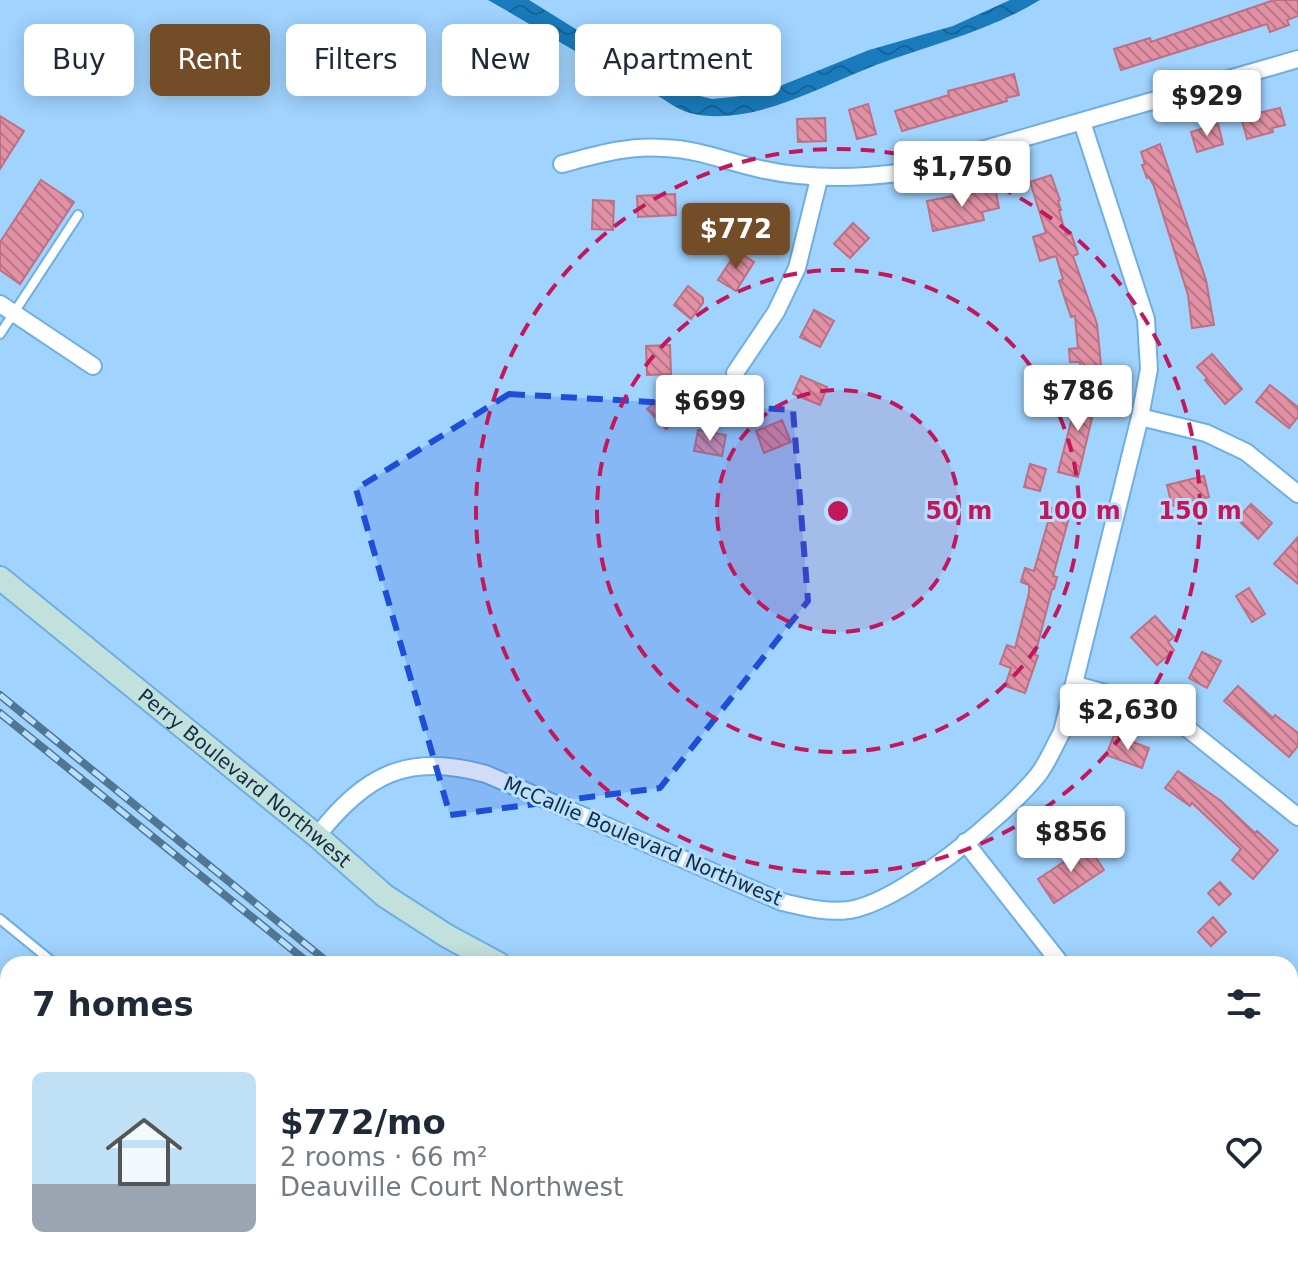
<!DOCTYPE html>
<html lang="en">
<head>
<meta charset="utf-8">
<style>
	body { margin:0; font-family:"DejaVu Sans",sans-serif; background:#f2f2f3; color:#1f2937; height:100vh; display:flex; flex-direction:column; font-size:30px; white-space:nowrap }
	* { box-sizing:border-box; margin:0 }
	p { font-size:26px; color:#747a83 }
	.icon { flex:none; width:44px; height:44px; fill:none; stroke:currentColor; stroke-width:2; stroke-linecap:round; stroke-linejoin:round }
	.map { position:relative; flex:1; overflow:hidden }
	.details { position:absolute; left:0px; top:956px; width:1298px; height:312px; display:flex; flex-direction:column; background:#fff; border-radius:24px 24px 0 0; box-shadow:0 4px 20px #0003 }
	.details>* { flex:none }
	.guide { position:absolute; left:24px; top:24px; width:800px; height:72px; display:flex; gap:16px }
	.price { position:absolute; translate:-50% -68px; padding:0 18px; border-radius:8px; background:#fff; color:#222; font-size:26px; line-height:52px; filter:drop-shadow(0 2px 4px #0008) }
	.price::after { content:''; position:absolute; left:50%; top:48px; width:24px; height:18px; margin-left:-12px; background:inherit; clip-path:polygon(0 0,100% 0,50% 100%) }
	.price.on { background:#724d28; color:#fff }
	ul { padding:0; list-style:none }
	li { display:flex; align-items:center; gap:24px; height:200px; padding:0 32px }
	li+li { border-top:2px solid #e0e1e3 }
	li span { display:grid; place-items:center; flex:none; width:224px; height:160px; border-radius:12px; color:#555 }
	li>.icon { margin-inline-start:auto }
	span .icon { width:96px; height:96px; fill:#fffc; stroke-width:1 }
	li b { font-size:34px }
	h2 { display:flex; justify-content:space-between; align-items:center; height:96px; padding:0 32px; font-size:34px }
	.pill { padding:0 28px; border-radius:12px; background:#fff; box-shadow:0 4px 20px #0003; font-size:28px; line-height:72px }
	.pill.on { background:#724d28; color:#fff }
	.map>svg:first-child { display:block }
</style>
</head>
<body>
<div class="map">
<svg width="1298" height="1268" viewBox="0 0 1298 1268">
	<defs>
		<pattern id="water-waves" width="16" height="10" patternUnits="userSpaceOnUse" patternTransform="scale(2)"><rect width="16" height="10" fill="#197bbc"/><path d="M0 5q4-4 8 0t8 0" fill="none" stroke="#15659a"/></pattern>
		<pattern id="building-back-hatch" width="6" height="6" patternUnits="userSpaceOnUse" patternTransform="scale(2)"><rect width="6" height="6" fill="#e291a5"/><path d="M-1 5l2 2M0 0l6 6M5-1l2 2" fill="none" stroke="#b67788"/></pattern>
	</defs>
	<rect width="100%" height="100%" fill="#a0d3fe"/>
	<path fill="url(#water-waves)" d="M488,0h41l132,82 19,9 32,8 48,-5 109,-44 84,-24 57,-26h30c-51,31 -108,44 -164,65 -55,21 -125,63 -186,48 -11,-3 -22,-11 -32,-17 -58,-28 -113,-64 -170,-96z"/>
	<g fill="url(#building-back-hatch)" stroke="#bd7084" stroke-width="2">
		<polygon points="1274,0 1298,0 1298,16 1287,20 1289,25 1270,32 1267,24 1121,70 1114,49 1150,38 1151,42"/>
		<polygon points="1014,74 1019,95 1006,98 1007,101 902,131 895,111 949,95 948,91"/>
		<polygon points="868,104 876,134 857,139 849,110"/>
		<polygon points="1280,108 1285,125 1272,128 1273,132 1247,139 1241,117"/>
		<polygon points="0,116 24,131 0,169"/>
		<polygon points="825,118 826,141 798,142 797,119"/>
		<polygon points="1218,124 1223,144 1197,152 1191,132"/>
		<polygon points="1160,144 1206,280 1214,325 1192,328 1188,295 1154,186 1149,177 1147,178 1142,165 1145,164 1141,152"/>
		<polygon points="1051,175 1060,200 1058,201 1061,210 1059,210 1066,235 1071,233 1078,254 1073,256 1097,324 1101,365 1080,367 1080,362 1070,362 1069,349 1078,348 1075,316 1071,317 1059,281 1063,279 1056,256 1040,261 1033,237 1046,233 1030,182"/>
		<polygon points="41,180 74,202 20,284 0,270 0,242"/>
		<polygon points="995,188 999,208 982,212 984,220 933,231 927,201"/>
		<polygon points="675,194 676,215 638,217 637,196"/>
		<polygon points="593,200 614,201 613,230 592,229"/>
		<polygon points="853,223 869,238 850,258 834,244"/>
		<polygon points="737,251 754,262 736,291 718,280"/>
		<polygon points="688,286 703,298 703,303 691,319 674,305"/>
		<polygon points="814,310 834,321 820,347 800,337"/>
		<polygon points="670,345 671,374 647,375 646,346"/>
		<polygon points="1212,354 1242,389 1225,404 1205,380 1207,378 1197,367"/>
		<polygon points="801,376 827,387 820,405 793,394"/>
		<polygon points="1270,385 1298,407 1298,417 1289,428 1256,402"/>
		<polygon points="1080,387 1098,393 1078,477 1058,472"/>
		<polygon points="664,394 682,414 666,429 647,409"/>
		<polygon points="782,420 791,442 764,453 756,431"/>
		<polygon points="698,430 726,435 722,456 694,451"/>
		<polygon points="1030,464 1046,469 1040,491 1024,487"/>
		<polygon points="1204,476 1209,497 1172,506 1167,485"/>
		<polygon points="1251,504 1272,523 1258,539 1237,519"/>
		<polygon points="1052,508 1070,514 1053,576 1057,577 1054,589 1052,589 1035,655 1038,656 1025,693 1005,686 1011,668 1000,664 1007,645 1015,648 1029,593 1029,585 1021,582 1025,568 1034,571"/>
		<polygon points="1298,537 1298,584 1274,564"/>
		<polygon points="1249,588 1265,614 1252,622 1236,596"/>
		<polygon points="1155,616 1174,637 1168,642 1174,650 1157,665 1131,637"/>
		<polygon points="1202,652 1221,661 1207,688 1189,678"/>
		<polygon points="1238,686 1273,718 1275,715 1298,733 1298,746 1289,757 1224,701"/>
		<polygon points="1114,735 1149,748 1142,768 1106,755"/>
		<polygon points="1178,771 1221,801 1255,833 1257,831 1278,850 1253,879 1232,860 1241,849 1192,803 1190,806 1165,788"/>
		<polygon points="1088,846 1104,870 1054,903 1038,879"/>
		<polygon points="1220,882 1231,894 1219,905 1208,893"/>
		<polygon points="1213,917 1226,932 1211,946 1198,932"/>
	</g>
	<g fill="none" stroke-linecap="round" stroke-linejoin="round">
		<defs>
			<g id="lane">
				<polyline points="0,334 78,215"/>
				<polyline points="0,919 55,964"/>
				<polyline points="418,1260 428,1268"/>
			</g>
			<g id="street">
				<path d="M562,164c34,-9 67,-19 102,-16 34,1 64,14 96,21 49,11 96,10 145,3l393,-113"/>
				<polyline points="0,304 93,366"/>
				<polyline points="735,373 776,312 797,268 819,179"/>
				<polyline points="1140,417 1206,433 1246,452 1298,494"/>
				<polyline points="1076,685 1138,702 1178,721 1298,817"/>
				<path d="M317,836c48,-61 90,-84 169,-62l296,128c22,5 44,11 67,8 52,-8 155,-93 189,-135 10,-13 16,-29 24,-43l78,-315 9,-48 -3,-50 -64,-197"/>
				<polyline points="965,842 1061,964"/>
				<polyline points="1290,1205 1298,1211"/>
			</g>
			<g id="secondary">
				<path id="s1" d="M0,578l317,258 68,60 62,40 52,28"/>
				<polyline points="904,1260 911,1268"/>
			</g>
		</defs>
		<use href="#lane" stroke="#6eaee1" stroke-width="12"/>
		<use href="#street" stroke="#6eaee1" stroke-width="20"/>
		<use href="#secondary" stroke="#6eaee1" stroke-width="26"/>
		<use href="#lane" stroke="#fff" stroke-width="8"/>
		<use href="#street" stroke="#fff" stroke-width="16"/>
		<use href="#secondary" stroke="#c2e1dd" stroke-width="22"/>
		<defs>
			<g id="rail">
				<polyline points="0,695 330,964"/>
				<polyline points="0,713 310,964"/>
				<polyline points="672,1260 681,1268"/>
				<polyline points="690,1260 700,1268"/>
			</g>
		</defs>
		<use href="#rail" stroke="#517694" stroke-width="8"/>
		<use href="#rail" stroke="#b9dfff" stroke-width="5" stroke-dasharray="15" stroke-linecap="butt"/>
	</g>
	<path fill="#1d4ed8" fill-opacity="0.2" stroke="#1d4ed8" stroke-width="6" stroke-dasharray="16 10" stroke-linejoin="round" d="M509,394l284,16 15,191 -148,187 -210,27 -94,-326z"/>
	<circle cx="838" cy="511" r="121" fill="#c2185b" fill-opacity=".12"/>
	<g fill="none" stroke="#c2185b" stroke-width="4" stroke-dasharray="14 10">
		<circle cx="838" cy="511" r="121"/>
		<circle cx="838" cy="511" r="241"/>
		<circle cx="838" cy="511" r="362"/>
	</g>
	<g text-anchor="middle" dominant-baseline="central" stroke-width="6" stroke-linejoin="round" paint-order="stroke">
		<g font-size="20" fill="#132e42" stroke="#b9dfff">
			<text stroke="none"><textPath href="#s1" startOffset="316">Perry Boulevard Northwest</textPath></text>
			<text transform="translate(643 841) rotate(23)">McCallie Boulevard Northwest</text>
		</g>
	</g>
	<circle cx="838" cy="511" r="12" fill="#c2185b" stroke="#b9dfff" stroke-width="4"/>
	<g font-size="24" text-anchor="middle" font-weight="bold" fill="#c2185b" stroke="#b9dfff" stroke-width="6" stroke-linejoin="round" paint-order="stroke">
		<text x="959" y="519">50 m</text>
		<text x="1079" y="519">100 m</text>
		<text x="1200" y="519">150 m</text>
	</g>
</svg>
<b class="price" style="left:1207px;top:138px">$929</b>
<b class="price" style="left:962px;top:209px">$1,750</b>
<b class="price on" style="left:736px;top:271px">$772</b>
<b class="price" style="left:1078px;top:433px">$786</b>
<b class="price" style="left:710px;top:443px">$699</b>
<b class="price" style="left:1128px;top:752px">$2,630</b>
<b class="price" style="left:1071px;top:874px">$856</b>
<div class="guide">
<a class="pill">Buy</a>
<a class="pill on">Rent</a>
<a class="pill">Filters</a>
<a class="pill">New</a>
<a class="pill">Apartment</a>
</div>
<section class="details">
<h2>7 homes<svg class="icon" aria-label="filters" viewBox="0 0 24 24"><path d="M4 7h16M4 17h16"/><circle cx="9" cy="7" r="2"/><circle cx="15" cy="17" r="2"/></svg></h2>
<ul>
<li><span style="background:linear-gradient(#bfe0f5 70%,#9aa5b1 0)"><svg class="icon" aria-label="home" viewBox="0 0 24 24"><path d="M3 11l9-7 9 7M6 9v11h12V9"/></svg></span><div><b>$772/mo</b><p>2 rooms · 66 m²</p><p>Deauville Court Northwest</p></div><svg class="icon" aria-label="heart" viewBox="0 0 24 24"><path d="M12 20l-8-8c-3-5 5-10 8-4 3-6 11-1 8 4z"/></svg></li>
</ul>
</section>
</div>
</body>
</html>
